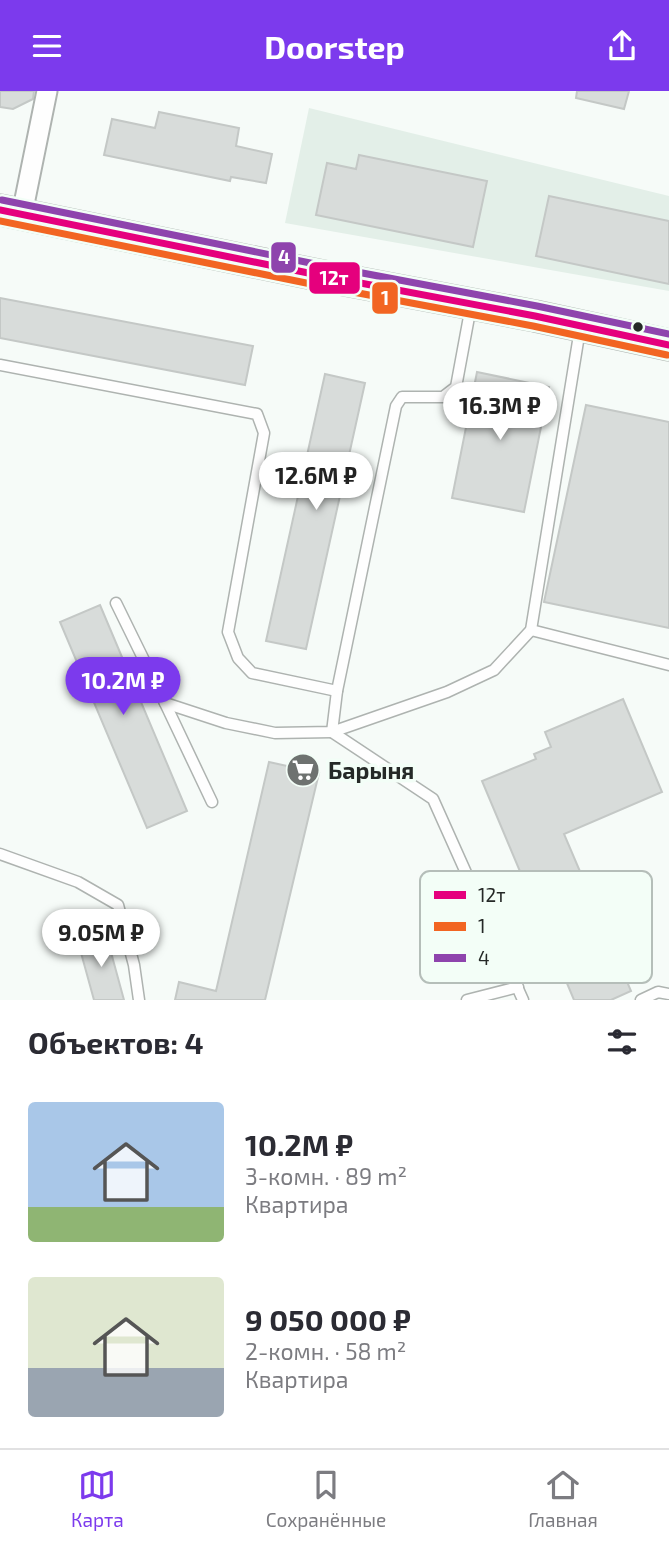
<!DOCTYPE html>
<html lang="ru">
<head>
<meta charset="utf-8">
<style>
	body { margin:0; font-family:"Exo 2",sans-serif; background:#f7f7f7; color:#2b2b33; height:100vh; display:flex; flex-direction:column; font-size:26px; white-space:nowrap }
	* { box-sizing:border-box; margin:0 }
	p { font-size:23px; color:#7c7c81 }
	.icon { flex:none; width:38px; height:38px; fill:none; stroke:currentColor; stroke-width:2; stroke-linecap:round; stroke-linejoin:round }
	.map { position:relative; height:909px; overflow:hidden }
	.details { display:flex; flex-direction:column; background:#fff; flex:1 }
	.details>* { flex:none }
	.price { position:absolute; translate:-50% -60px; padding:0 16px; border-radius:24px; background:#fff; color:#222; font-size:23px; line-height:46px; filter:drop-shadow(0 2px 4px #0008) }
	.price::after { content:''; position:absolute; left:50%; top:42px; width:21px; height:16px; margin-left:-10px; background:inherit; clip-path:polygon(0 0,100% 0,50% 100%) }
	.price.current { background:#7c3aed; color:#fff }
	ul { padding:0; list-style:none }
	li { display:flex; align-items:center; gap:21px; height:175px; padding:0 28px }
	li span { display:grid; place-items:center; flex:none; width:196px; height:140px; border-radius:7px; color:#555 }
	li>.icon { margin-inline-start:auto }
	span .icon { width:84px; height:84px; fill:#fffc; stroke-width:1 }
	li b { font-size:30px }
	h2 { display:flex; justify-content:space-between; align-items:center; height:84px; padding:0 28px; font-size:30px }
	header { display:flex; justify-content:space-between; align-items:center; height:91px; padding:0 28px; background:#7c3aed; color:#fff; font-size:32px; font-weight:700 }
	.tabs { display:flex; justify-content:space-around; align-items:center; height:98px; border-top:2px solid #e1e1e2; background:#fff; font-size:19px; color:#7c7c81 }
	.tabs a { display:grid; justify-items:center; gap:4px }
	.tabs .current { color:#7c3aed }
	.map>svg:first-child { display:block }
</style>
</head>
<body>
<header><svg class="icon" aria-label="menu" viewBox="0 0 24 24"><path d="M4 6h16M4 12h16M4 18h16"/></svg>Doorstep<svg class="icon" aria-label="share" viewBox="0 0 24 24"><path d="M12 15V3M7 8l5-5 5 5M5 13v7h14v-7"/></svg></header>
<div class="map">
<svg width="669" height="909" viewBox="0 0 669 909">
	<rect width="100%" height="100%" fill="#f6fbf8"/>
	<polygon fill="#e3efe8" points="309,17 669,105 669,200 285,132"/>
	<g fill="#d8dcda" stroke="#c4c8c6" stroke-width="2">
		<polygon points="0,0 34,0 33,8 13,18 0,16"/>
		<polygon points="577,0 629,0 624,18 576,7"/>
		<polygon points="159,21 239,37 236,55 272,63 266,92 231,86 230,90 104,64 112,28 155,37"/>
		<polygon points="359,64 487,90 473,156 316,124 327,72 356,78"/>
		<polygon points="549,105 669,130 669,193 536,165"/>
		<polygon points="0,207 253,255 245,294 0,247"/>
		<polygon points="477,281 549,296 524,421 452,407"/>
		<polygon points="325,283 365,292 306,558 266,550"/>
		<polygon points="586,314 669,331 669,537 544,511"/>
		<polygon points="100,514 187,720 147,737 60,531"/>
		<polygon points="623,608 662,701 564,743 631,900 611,909 574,909 482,690 536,668 534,663 551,656 545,641"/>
		<polygon points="269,671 319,682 265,909 175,909 179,891 216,900"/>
		<polygon points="106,843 124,909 94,909 78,851"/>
	</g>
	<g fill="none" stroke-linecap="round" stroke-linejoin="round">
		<defs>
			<g id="service">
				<polyline points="0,274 257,323 264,342 228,541 238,567 252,582 337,600"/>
				<polyline points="116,512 165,612 226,632 275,642 332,641 447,601 494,579 531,539 580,238"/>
				<polyline points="531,539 669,574"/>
				<polyline points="165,612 212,711"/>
				<polyline points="332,641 337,600 396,315 402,306 443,306 456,296 471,215"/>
				<polyline points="332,641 433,708 523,909"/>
				<polyline points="0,763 78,791 118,814 134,874 139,909"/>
				<polyline points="467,909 518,896"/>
				<polyline points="641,909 658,901 669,903"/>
			</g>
			<polyline id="minor" points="22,123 47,0"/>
			<polyline id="primary" points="0,119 318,184 535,225 669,254"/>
		</defs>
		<use href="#service" stroke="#aeb3b0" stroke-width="13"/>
		<use href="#minor" stroke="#aeb3b0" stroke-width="23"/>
		<use href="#primary" stroke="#aeb3b0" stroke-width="33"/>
		<use href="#service" stroke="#fefefe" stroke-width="10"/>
		<use href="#minor" stroke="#fefefe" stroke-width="19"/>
		<use href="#primary" stroke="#fefefe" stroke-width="30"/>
		<defs>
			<polyline id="bus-1" points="0,119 318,184 535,225 669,254"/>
			<polyline id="bus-2" points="0,130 316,194 533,235 667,264"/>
			<polyline id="bus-3" points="2,109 320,174 537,215 669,243"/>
		</defs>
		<use href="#bus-1" stroke="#f3fef7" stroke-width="12"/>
		<use href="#bus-2" stroke="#f3fef7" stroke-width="12"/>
		<use href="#bus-3" stroke="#f3fef7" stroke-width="12"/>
		<use href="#bus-1" stroke="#e5007d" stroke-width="7"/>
		<use href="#bus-2" stroke="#f26522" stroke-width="7"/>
		<use href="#bus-3" stroke="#8e44ad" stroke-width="7"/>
	</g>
	<defs>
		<symbol id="supermarket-disc" viewBox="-11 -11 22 22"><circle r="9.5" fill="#6e7270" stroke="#f3fef7"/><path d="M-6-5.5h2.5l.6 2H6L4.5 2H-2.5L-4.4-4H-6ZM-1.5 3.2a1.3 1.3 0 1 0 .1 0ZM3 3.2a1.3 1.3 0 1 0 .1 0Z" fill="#fff"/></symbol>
	</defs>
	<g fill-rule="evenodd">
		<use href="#supermarket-disc" x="284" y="660" width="38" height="38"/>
	</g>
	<circle fill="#252927" stroke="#f3fef7" stroke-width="2.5" cx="638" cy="236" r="6"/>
	<g text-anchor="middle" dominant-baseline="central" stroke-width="7" stroke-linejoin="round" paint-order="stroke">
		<g font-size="23" font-weight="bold" fill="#252927" stroke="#f3fef7" text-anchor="start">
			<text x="328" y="679">Барыня</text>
		</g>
	</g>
	<rect x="420" y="780" width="232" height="112" rx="10" fill="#f3fef7" stroke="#b5beb9" stroke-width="2"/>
	<rect x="434" y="800" width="32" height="8" fill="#e5007d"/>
	<rect x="434" y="831" width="32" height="9" fill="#f26522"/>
	<rect x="434" y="863" width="32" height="8" fill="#8e44ad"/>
	<g font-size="19" fill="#252927">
		<text x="478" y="811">12т</text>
		<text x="478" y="842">1</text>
		<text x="478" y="874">4</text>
	</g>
	<g stroke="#f3fef7" stroke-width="2.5">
		<rect x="270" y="150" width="27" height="33" rx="7" fill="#8e44ad"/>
		<rect x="308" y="170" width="53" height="34" rx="7" fill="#e5007d"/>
		<rect x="371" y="190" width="28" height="34" rx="7" fill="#f26522"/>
	</g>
	<g font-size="19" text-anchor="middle" font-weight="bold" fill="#fff">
		<text x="284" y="173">4</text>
		<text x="334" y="194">12т</text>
		<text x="385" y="214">1</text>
	</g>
</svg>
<b class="price" style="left:500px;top:351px">16.3M ₽</b>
<b class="price" style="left:316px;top:421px">12.6M ₽</b>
<b class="price current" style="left:123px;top:626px">10.2M ₽</b>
<b class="price" style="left:101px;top:878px">9.05M ₽</b>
</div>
<section class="details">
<h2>Объектов: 4<svg class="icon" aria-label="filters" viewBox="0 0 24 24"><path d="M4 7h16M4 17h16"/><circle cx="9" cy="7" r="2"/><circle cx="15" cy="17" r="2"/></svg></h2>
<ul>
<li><span style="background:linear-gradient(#a9c7e8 75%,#8fb573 0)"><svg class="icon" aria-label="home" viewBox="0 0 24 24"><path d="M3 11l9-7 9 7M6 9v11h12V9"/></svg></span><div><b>10.2M ₽</b><p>3-комн. · 89 m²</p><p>Квартира</p></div></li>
<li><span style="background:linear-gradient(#dfe7d0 65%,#9aa5b1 0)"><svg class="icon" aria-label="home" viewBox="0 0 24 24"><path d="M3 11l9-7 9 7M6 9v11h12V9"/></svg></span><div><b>9 050 000 ₽</b><p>2-комн. · 58 m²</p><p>Квартира</p></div></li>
</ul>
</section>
<nav class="tabs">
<a class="current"><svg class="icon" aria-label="map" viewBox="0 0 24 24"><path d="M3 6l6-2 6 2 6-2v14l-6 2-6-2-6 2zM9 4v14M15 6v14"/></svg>Карта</a>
<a><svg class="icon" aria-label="saved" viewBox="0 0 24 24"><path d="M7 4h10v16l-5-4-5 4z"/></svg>Сохранённые</a>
<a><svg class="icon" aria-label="home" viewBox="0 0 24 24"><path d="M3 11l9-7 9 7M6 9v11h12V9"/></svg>Главная</a>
</nav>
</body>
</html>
